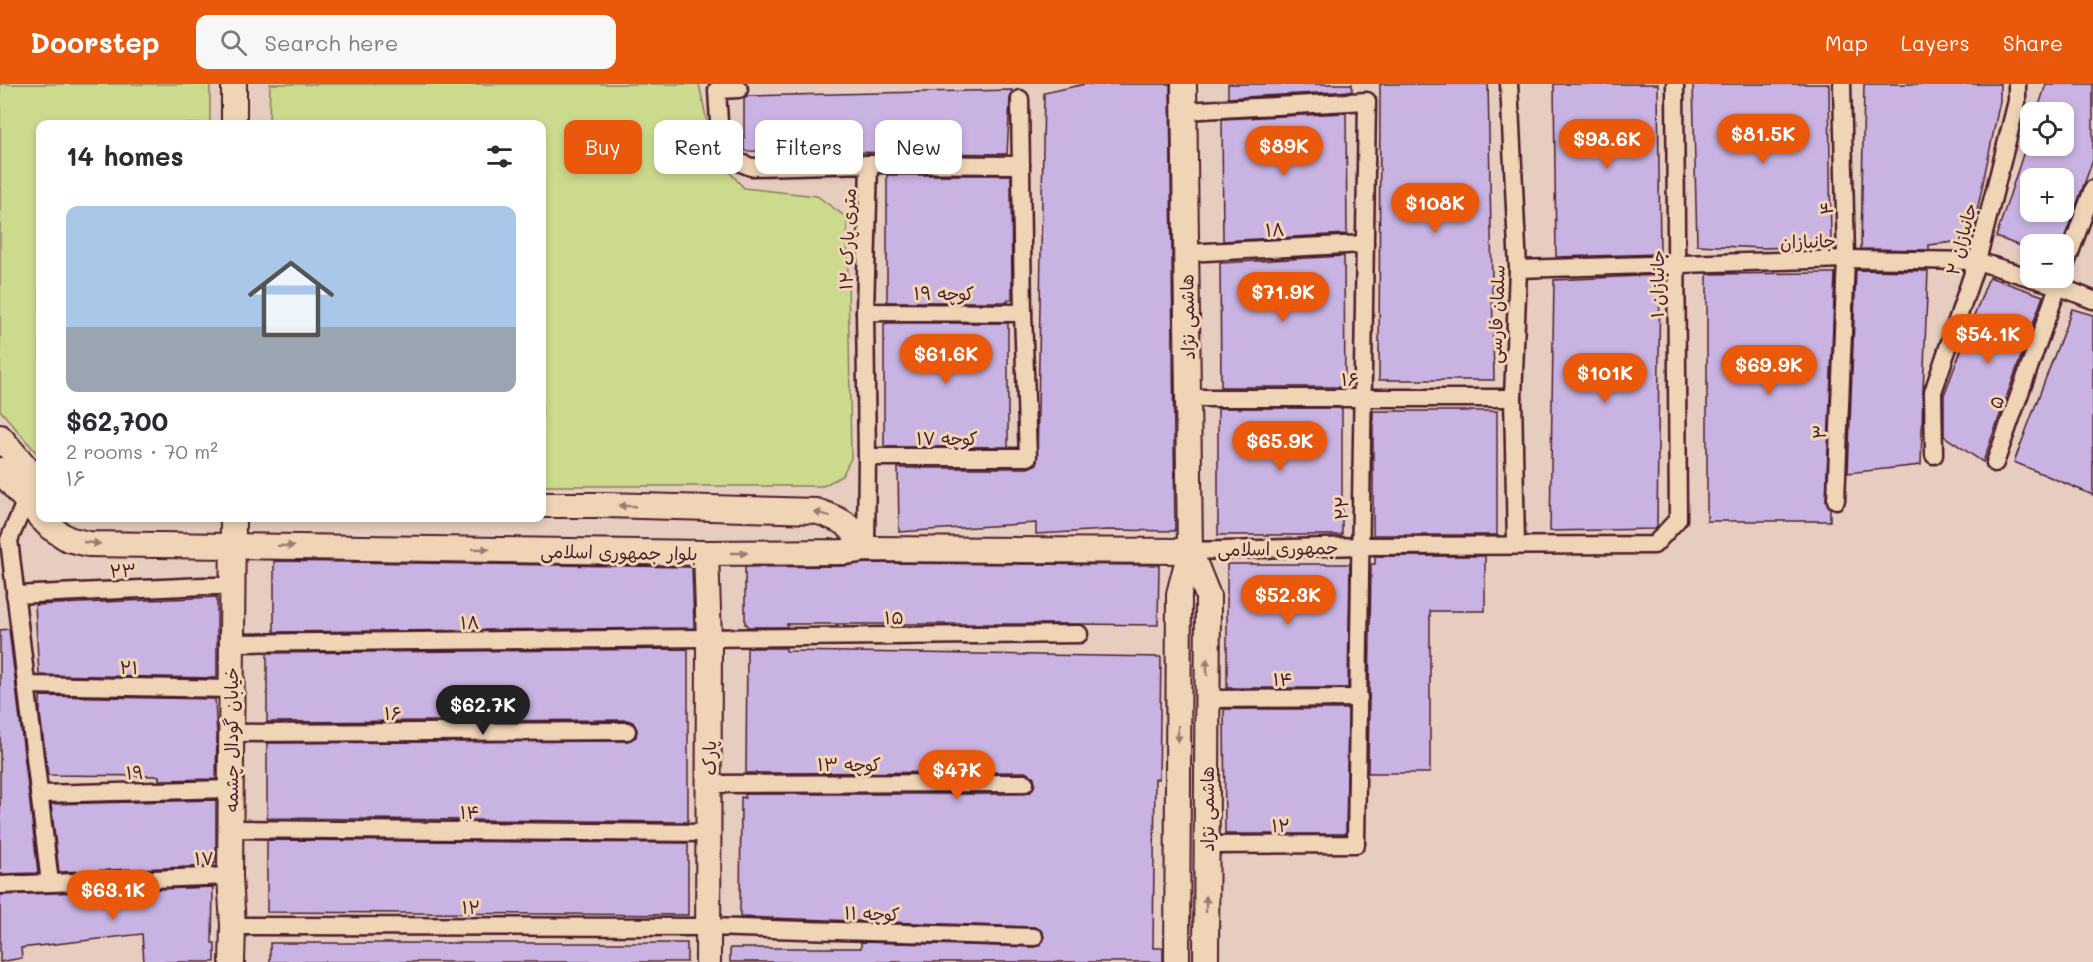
<!DOCTYPE html>
<html lang="en">
<head>
<meta charset="utf-8">
<style>
	body { margin:0; font-family:Mali,"Playpen Sans Arabic",sans-serif; background:#f7f7f7; color:#2b2b33; height:100vh; display:flex; flex-direction:column; font-size:22px; white-space:nowrap }
	* { box-sizing:border-box; margin:0 }
	p { font-size:20px; color:#7c7c81 }
	.icon { flex:none; width:33px; height:33px; fill:none; stroke:currentColor; stroke-width:2; stroke-linecap:round; stroke-linejoin:round }
	.map { position:relative; flex:1; overflow:hidden }
	.details { position:absolute; left:36px; top:36px; width:510px; height:402px; display:flex; flex-direction:column; background:#fff; border-radius:12px; box-shadow:0 3px 9px #0003 }
	.details>* { flex:none }
	.guide { position:absolute; left:564px; top:36px; width:570px; height:54px; display:flex; gap:12px }
	.fabs { position:absolute; left:2020px; top:18px; display:grid; gap:12px }
	.fabs a { display:grid; place-items:center; width:54px; height:54px; border-radius:12px; background:#fff; box-shadow:0 3px 9px #0003; font-size:30px }
	.price { position:absolute; translate:-50% -51px; padding:0 14px; border-radius:21px; background:#ea580c; color:#fff; font-size:20px; line-height:39px; filter:drop-shadow(0 2px 3px #0008) }
	.price::after { content:''; position:absolute; left:50%; top:36px; width:18px; height:14px; margin-left:-9px; background:inherit; clip-path:polygon(0 0,100% 0,50% 100%) }
	.price.active { background:#222; color:#fff }
	ul { padding:0; list-style:none }
	li { display:grid; align-content:center; gap:12px; height:318px; padding:0 30px }
	li+li { border-top:2px solid #e1e1e2 }
	li span { display:grid; place-items:center; height:186px; border-radius:12px; color:#555 }
	li>.icon { margin-inline-start:auto }
	span .icon { width:108px; height:108px; fill:#fffc; stroke-width:1 }
	li b { font-size:26px }
	h2 { display:flex; justify-content:space-between; align-items:center; height:72px; padding:0 30px; font-size:26px }
	.pill { padding:0 21px; border-radius:12px; background:#fff; box-shadow:0 3px 9px #0003; font-size:21px; line-height:54px }
	.pill.active { background:#ea580c; color:#fff }
	header { display:flex; align-items:center; gap:36px; box-sizing:border-box; height:84px; padding:0 30px; background:#ea580c; color:#fff }
	header strong { font-size:28px }
	nav { display:flex; gap:33px; margin-inline-start:auto; font-size:21px }
	.search { width:420px; height:54px; background:#f7f7f7; display:flex; align-items:center; gap:15px; box-sizing:border-box; padding:0 21px; border-radius:12px; color:#7c7c81; font-size:22px }
	.map>svg:first-child { display:block }
</style>
</head>
<body>
<header>
<strong>Doorstep</strong>
<div class="search"><svg class="icon" aria-label="search" viewBox="0 0 24 24"><circle cx="10" cy="10" r="6"/><path d="M15 15l6 6"/></svg>Search here</div>
<nav><a>Map</a><a>Layers</a><a>Share</a></nav>
</header>
<div class="map">
<svg width="2093" height="878" viewBox="0 0 2093 878">
	<rect width="100%" height="100%" fill="#e7cdbf"/>
	<filter id="ink" filterUnits="userSpaceOnUse"><feTurbulence type="fractalNoise" baseFrequency=".0167" numOctaves="2"/><feDisplacementMap in="SourceGraphic" scale="12" xChannelSelector="R" yChannelSelector="G"/><feConvolveMatrix kernelMatrix="1 2 1 2 8 2 1 2 1" color-interpolation-filters="sRGB"/></filter>
	<g filter="url(#ink)">
		<g fill="#ccda8e" stroke="#8b7c5c" stroke-width="1.5">
			<polygon points="0,0 210,0 210,40 40,40 40,373 0,326"/>
			<polygon points="270,0 699,0 711,57 725,83 744,104 817,112 847,134 851,374 842,392 823,402 542,402 542,40 269,40"/>
		</g>
		<g fill="#c9b3e2" stroke="#4a1f2b" stroke-width="1.5" fill-rule="evenodd">
			<polygon points="1085,0 1170,0 1175,447 1108,446 1036,450 1036,439 899,448 898,384 1028,384 1037,380 1044,9"/>
			<polygon points="1228,0 1352,0 1352,7 1228,14"/>
			<polygon points="1380,0 1488,0 1494,296 1379,296"/>
			<polygon points="1554,0 1658,0 1660,170 1556,173"/>
			<polygon points="1693,0 1829,0 1831,162 1763,164 1697,161"/>
			<polygon points="1864,0 2000,0 2000,17 1971,156 1929,161 1929,166 1861,165"/>
			<path d="M2046,0h47v76l-31,84h-31v6l-35,-13 32,-98h3v7h33v-34h-27zM2031,94h33v34h-33z"/>
			<polygon points="1012,6 1010,15 1007,70 744,67 744,14 747,12"/>
			<polygon points="1346,29 1347,150 1223,157 1222,35"/>
			<polygon points="887,91 1011,91 1012,216 1008,216 1008,218 887,218"/>
			<polygon points="1344,172 1345,303 1221,303 1220,179"/>
			<polygon points="1856,186 1928,187 1923,308 1921,381 1848,389"/>
			<polygon points="1814,189 1835,189 1826,416 1830,425 1830,437 1707,437 1707,190"/>
			<polygon points="1660,191 1657,443 1655,445 1550,447 1554,196"/>
			<polygon points="1989,193 2043,212 1983,378 1944,352 1944,311"/>
			<polygon points="2072,225 2093,231 2093,411 2014,378"/>
			<polygon points="887,239 1008,239 1008,363 884,363 884,240"/>
			<polygon points="1221,324 1342,324 1342,451 1218,451 1218,325"/>
			<rect x="1373" y="327" width="124" height="124"/>
			<polygon points="1375,472 1485,472 1485,527 1430,527 1430,689 1368,689 1371,480 1375,480"/>
			<polygon points="274,477 692,483 694,544 274,548"/>
			<polygon points="866,479 1159,481 1158,541 1079,540 787,540 787,543 747,543 747,540 745,540 745,483 844,482"/>
			<polygon points="1227,480 1350,480 1348,604 1227,604"/>
			<polygon points="217,513 217,594 39,591 35,521"/>
			<polygon points="9,545 29,711 38,789 0,790 0,546"/>
			<polygon points="747,564 786,564 786,567 1161,573 1159,695 1155,695 1153,864 1163,864 1163,878 730,878 730,864 861,864 861,858 1034,863 1039,862 1044,854 1043,848 1034,843 740,833 741,713 745,714 745,710 1025,710 1031,708 1035,700 1034,693 1025,688 746,689"/>
			<polygon points="688,565 688,738 267,734 267,659 627,657 636,653 637,646 633,638 627,636 267,638 267,569"/>
			<polygon points="40,612 215,615 217,652 216,695 159,696 159,692 48,691 40,630"/>
			<polygon points="1224,625 1348,625 1346,750 1225,750"/>
			<polygon points="216,716 216,779 214,779 214,782 59,788 51,720"/>
			<polygon points="267,756 688,759 688,831 267,828"/>
			<polygon points="213,803 212,859 215,859 215,878 144,878 142,850 21,864 22,874 0,878 0,811"/>
			<rect x="270" y="859" width="417" height="19"/>
		</g>
		<g fill="none" stroke-linecap="round" stroke-linejoin="round">
			<defs>
				<g id="minor">
					<polyline points="1509,0 1518,185 1513,314 1516,461"/>
					<polyline points="739,5 717,6 720,54 731,75 751,83 869,80 865,228 867,373 866,465"/>
					<polyline points="1184,27 1367,17 1356,760 1207,761"/>
					<polyline points="869,80 1021,81"/>
					<polyline points="1186,169 1365,160"/>
					<polyline points="1518,185 1846,175 1977,177 2058,202 2093,216"/>
					<polyline points="2064,185 2093,105"/>
					<polyline points="865,228 1023,229"/>
					<polyline points="1188,314 1513,314"/>
					<polyline points="1934,371 1933,308 1977,177 2017,17 2017,0"/>
					<polyline points="867,373 1028,373 1023,229 1020,15"/>
					<polyline points="1995,379 2061,194"/>
					<polyline points="26,416 9,456 50,799"/>
					<polyline points="1836,416 1846,175 1842,0"/>
					<polyline points="1190,467 1360,462 1654,461 1678,435 1675,0"/>
					<polyline points="15,511 204,502 232,502"/>
					<polyline points="232,559 1079,550"/>
					<polyline points="26,601 231,605"/>
					<polyline points="1207,615 1359,614"/>
					<polyline points="231,649 627,647"/>
					<polyline points="709,700 1025,699"/>
					<polyline points="39,710 231,705"/>
					<polyline points="231,745 708,749"/>
					<polyline points="0,801 230,792"/>
					<polyline points="233,842 709,843 1034,853"/>
				</g>
				<g id="secondary">
					<polyline points="234,40 234,0"/>
					<polyline points="0,353 40,400"/>
					<polyline points="0,386 40,433"/>
					<path d="M542,421h64l210,6c27,9 35,13 50,38"/>
					<polyline points="41,434 51,444 68,455 88,460 706,469 844,468 866,465 1190,467"/>
					<polyline points="1190,467 1208,512 1206,878"/>
					<polyline points="706,469 709,555 708,878"/>
					<polyline points="232,878 233,842 230,792 233,434"/>
					<polyline points="1177,878 1179,510 1190,467 1184,0"/>
				</g>
			</defs>
			<use href="#minor" stroke="#4a1f2b" stroke-width="21"/>
			<use href="#secondary" stroke="#4a1f2b" stroke-width="28"/>
			<use href="#minor" stroke="#efd4b6" stroke-width="16"/>
			<use href="#secondary" stroke="#efd4b6" stroke-width="24"/>
		</g>
		<defs><path id="oneway-solid" d="M-6-.8H1V-3.2L6.5 0L1 3.2V.8H-6Z" transform="scale(1.5)"/></defs>
		<g fill="#9c7a70">
			<use href="#oneway-solid" transform="translate(627 422) rotate(-178)"/>
			<use href="#oneway-solid" transform="translate(822 430) rotate(-165)"/>
			<use href="#oneway-solid" transform="translate(92 459) rotate(6)"/>
			<use href="#oneway-solid" transform="translate(286 462) rotate(1)"/>
			<use href="#oneway-solid" transform="translate(481 465) rotate(1)"/>
			<use href="#oneway-solid" transform="translate(739 469)"/>
			<use href="#oneway-solid" transform="translate(1207 583) rotate(-90)"/>
			<use href="#oneway-solid" transform="translate(1178 650) rotate(90)"/>
			<use href="#oneway-solid" transform="translate(1206 820) rotate(-90)"/>
		</g>
	</g>
	<g text-anchor="middle" dominant-baseline="central" stroke-width="6" stroke-linejoin="round" paint-order="stroke">
		<g font-size="18" fill="#4a1f2b" stroke="#efd4b6">
			<text transform="translate(1826 124) rotate(-91)">۴</text>
			<text transform="translate(1275 145) rotate(-3)">۱۸</text>
			<text transform="translate(847 155) rotate(-88)">۱۲ متری پارک</text>
			<text transform="translate(1961 155) rotate(-75)">جانبازان ۲</text>
			<text transform="translate(1808 157) rotate(-2)">جانبازان</text>
			<text transform="translate(1657 200) rotate(-90)">جانبازان ۱</text>
			<text x="944" y="209">کوچه ۱۹</text>
			<text transform="translate(1496 230) rotate(-88)">سلمان فارسی</text>
			<text transform="translate(1187 233) rotate(-91)">هاشمی نژاد</text>
			<text x="1350" y="295">۱۶</text>
			<text transform="translate(1996 318) rotate(-71)">۵</text>
			<text transform="translate(1819 348) rotate(-88)">۳</text>
			<text x="947" y="354">کوچه ۱۷</text>
			<text transform="translate(1341 424) rotate(-89)">۲۲</text>
			<text transform="translate(1278 464) rotate(-1)">جمهوری اسلامی</text>
			<text transform="translate(619 468) rotate(1)">بلوار جمهوری اسلامی</text>
			<text transform="translate(123 486) rotate(-3)">۲۳</text>
			<text transform="translate(894 533) rotate(-1)">۱۵</text>
			<text transform="translate(470 538) rotate(-1)">۱۸</text>
			<text transform="translate(129 583) rotate(1)">۲۱</text>
			<text x="1283" y="595">۱۴</text>
			<text x="393" y="629">۱۶</text>
			<text transform="translate(231 656) rotate(-90)">خیابان گودال چشمه</text>
			<text transform="translate(709 674) rotate(-90)">پارک</text>
			<text x="849" y="680">کوچه ۱۳</text>
			<text transform="translate(135 688) rotate(-2)">۱۹</text>
			<text transform="translate(1207 725) rotate(-90)">هاشمی نژاد</text>
			<text x="470" y="728">۱۴</text>
			<text transform="translate(1281 741) rotate(-1)">۱۲</text>
			<text transform="translate(204 774) rotate(-2)">۱۷</text>
			<text x="471" y="823">۱۲</text>
			<text transform="translate(872 829) rotate(2)">کوچه ۱۱</text>
		</g>
	</g>
</svg>
<div class="fabs">
<a><svg class="icon" aria-label="locate" viewBox="0 0 24 24"><circle cx="12" cy="12" r="6"/><path d="M12 2v4M12 18v4M2 12h4M18 12h4"/></svg></a>
<a>+</a>
<a>−</a>
</div>
<b class="price" style="left:1763px;top:81px">$81.5K</b>
<b class="price" style="left:1607px;top:86px">$98.6K</b>
<b class="price" style="left:1284px;top:93px">$89K</b>
<b class="price" style="left:1435px;top:150px">$108K</b>
<b class="price" style="left:1283px;top:239px">$71.9K</b>
<b class="price" style="left:1988px;top:281px">$54.1K</b>
<b class="price" style="left:946px;top:301px">$61.6K</b>
<b class="price" style="left:1769px;top:312px">$69.9K</b>
<b class="price" style="left:1605px;top:320px">$101K</b>
<b class="price" style="left:1280px;top:388px">$65.9K</b>
<b class="price" style="left:1288px;top:542px">$52.3K</b>
<b class="price active" style="left:483px;top:652px">$62.7K</b>
<b class="price" style="left:957px;top:717px">$47K</b>
<b class="price" style="left:113px;top:837px">$63.1K</b>
<div class="guide">
<a class="pill active">Buy</a>
<a class="pill">Rent</a>
<a class="pill">Filters</a>
<a class="pill">New</a>
</div>
<section class="details">
<h2>14 homes<svg class="icon" aria-label="filters" viewBox="0 0 24 24"><path d="M4 7h16M4 17h16"/><circle cx="9" cy="7" r="2"/><circle cx="15" cy="17" r="2"/></svg></h2>
<ul>
<li><span style="background:linear-gradient(#a9c7e8 65%,#9aa5b1 0)"><svg class="icon" aria-label="home" viewBox="0 0 24 24"><path d="M3 11l9-7 9 7M6 9v11h12V9"/></svg></span><div><b>$62,700</b><p>2 rooms · 70 m²</p><p>۱۶</p></div></li>
</ul>
</section>
</div>
</body>
</html>
